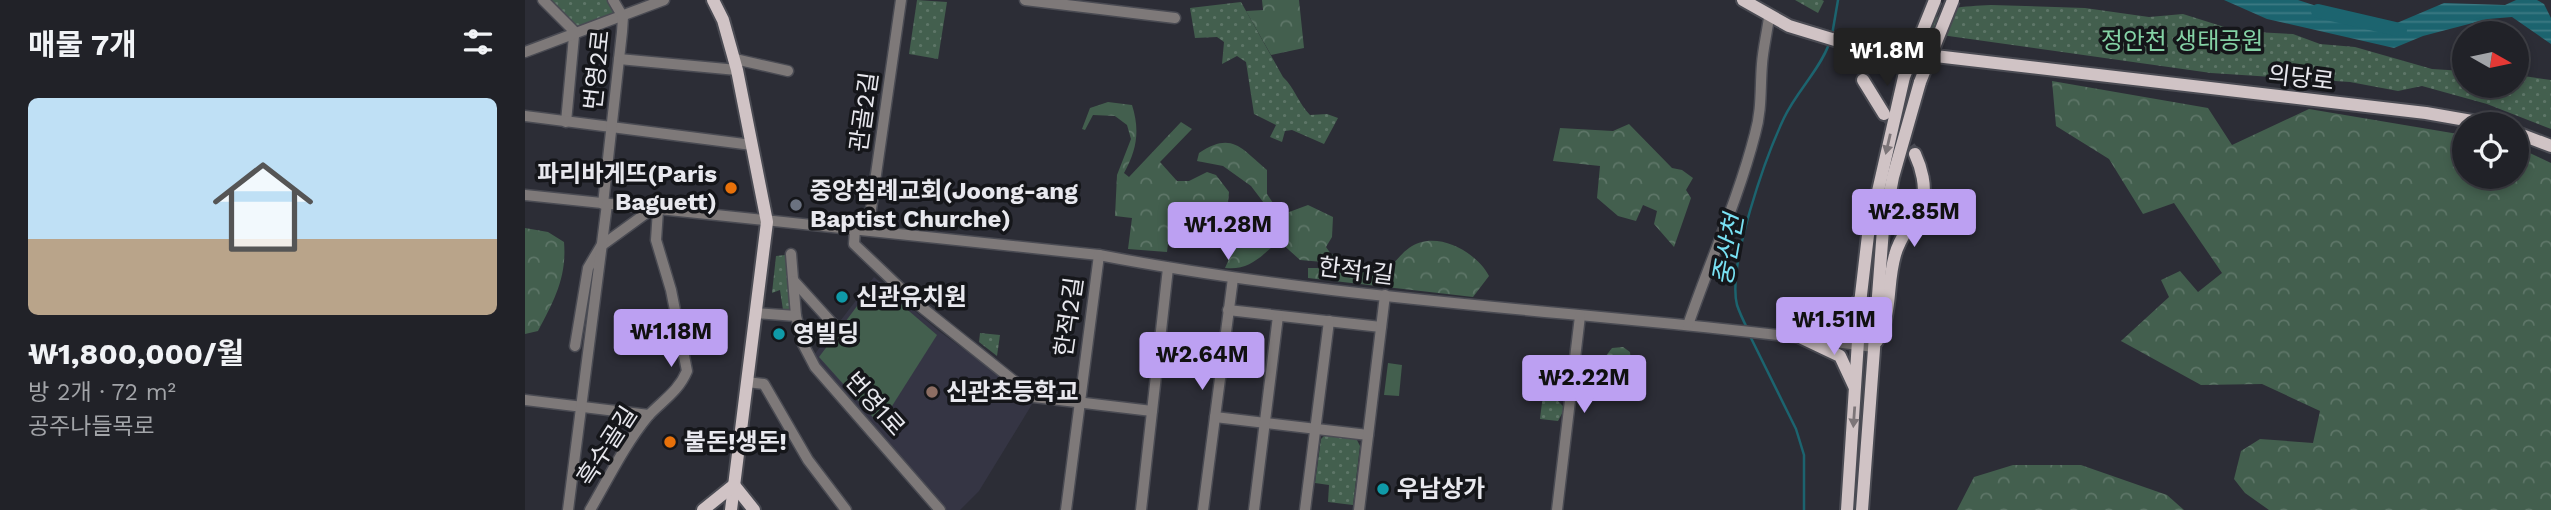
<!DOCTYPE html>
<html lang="ko">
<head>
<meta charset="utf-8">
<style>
	body { margin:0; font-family:"Work Sans","Noto Sans KR",sans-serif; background:#2d2f34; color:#f1f3f6; height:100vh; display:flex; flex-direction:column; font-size:26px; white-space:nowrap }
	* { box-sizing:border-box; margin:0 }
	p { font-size:23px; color:#a2a4a8 }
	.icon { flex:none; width:38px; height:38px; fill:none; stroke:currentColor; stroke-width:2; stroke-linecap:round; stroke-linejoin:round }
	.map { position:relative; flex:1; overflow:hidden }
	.side { display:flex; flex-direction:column; background:#212228; width:525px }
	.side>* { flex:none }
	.needle { width:46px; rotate:99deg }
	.buttons { position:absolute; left:1927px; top:21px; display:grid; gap:14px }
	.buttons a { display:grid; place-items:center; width:77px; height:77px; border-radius:50%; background:#212228; box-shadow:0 4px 10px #0003,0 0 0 2px #3e3f45; font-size:35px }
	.price { position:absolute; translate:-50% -60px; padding:0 16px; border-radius:7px; background:#bca0f2; color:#111; font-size:23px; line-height:46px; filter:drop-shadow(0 2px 4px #0008) }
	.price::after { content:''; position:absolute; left:50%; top:42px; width:21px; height:16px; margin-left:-10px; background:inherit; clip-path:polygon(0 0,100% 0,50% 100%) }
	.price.on { background:#222; color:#fff }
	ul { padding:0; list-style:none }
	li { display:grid; align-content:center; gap:14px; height:371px; padding:0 28px }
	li+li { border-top:2px solid #3e3f45 }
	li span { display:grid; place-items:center; height:217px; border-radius:10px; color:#555 }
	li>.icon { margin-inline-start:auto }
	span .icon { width:126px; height:126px; fill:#fffc; stroke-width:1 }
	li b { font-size:30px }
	h2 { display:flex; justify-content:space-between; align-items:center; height:84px; padding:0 28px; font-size:30px }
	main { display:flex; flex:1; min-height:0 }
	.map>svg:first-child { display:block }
</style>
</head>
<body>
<main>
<section class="side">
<h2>매물 7개<svg class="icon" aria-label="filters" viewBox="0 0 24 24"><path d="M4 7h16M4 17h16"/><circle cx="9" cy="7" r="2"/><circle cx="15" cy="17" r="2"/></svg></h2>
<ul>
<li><span style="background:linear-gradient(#bfe0f5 65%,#b9a48a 0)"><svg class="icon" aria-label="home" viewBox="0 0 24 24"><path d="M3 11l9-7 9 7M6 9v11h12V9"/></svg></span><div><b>₩1,800,000/월</b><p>방 2개 · 72 m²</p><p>공주나들목로</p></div></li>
</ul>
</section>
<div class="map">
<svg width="2026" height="510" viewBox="0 0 2026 510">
	<defs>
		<pattern id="grass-dots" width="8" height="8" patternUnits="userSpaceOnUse" patternTransform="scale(1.75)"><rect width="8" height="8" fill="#435f4e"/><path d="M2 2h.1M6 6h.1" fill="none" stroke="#5e7668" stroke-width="1.8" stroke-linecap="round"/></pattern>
		<pattern id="forest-crowns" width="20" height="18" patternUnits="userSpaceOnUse" patternTransform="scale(1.75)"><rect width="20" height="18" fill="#435f4e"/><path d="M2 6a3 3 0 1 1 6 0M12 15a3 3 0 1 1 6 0" fill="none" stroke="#5e7668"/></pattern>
		<pattern id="cemetery-stones" width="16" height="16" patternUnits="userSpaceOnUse" patternTransform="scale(1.75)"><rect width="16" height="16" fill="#435f4e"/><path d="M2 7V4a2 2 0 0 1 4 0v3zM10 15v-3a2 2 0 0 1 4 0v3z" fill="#5e7668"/></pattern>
		<pattern id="water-rules" width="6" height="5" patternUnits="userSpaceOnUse" patternTransform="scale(1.75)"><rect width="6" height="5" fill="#1c646f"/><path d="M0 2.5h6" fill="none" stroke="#3d7a84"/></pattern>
	</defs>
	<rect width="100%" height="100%" fill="#2c2d36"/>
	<polygon fill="#353544" points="349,277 414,331 509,401 454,491 435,510 420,510 309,383 289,355"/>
	<g fill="url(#grass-dots)">
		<polygon points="27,0 88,0 98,17 49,36 22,4"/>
		<polygon points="392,0 422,2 413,59 384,54"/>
		<polygon points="1270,0 1297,0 1299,1 1293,13"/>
		<path d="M716,2l42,75c12,11 15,26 27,38l17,-1 11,4 -14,26 -32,-14 -7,1 -3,11 -12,-5 6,-12 -22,-11 -8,-52 -9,-6 -15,8 2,-22 -7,-5 -22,1 -5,-30z"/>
		<path d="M1466,5l94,3 64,9 34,-3 54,17 56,3 27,10 35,3 77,22 32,2v15h53v-11l34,5v49l-64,-25 -65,-18 -24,5 -48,-9 -139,-9 -284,-40c10,-29 37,-26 64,-28z"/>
		<polygon points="260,255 267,309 258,310 255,290 247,293 251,256"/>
		<polygon points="455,333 475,335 472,356 454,342"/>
		<polygon points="1019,386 1035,388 1033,401 1040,408 1033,421 1015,419"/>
		<polygon points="800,435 831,438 835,446 828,505 803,502 804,485 790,483 796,439"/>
	</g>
	<g fill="url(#forest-crowns)">
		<polygon points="737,0 774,0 779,48 746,55 721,11 738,10"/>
		<polygon points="1527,81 1683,108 1707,145 1784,109 1939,135 1939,177 1992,177 1992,147 2026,163 2026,510 1744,510 1720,493 1709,479 1716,451 1735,439 1788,443 1795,411 1737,384 1676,385 1596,341 1644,297 1636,280 1655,271 1673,292 1697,273 1649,203 1618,214 1584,159 1531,126"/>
		<path d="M583,102l24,3c8,25 5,45 -8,68l5,4 52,-55 11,7 -32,33 17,19h12l18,-9 9,3 13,17 -1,11 45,21 3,-5 -25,-33 -28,-20 -26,-5 2,-8c33,-22 42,-5 68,17v24l14,21 27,-10 25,12 -1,20 -6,10 5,7 52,16c12,-5 16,-15 26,-22 26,-19 67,3 80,28l-16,21 -165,-19v-10h15v-6l-23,-2 -21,-19c-17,14 -29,30 -54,27 14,-28 1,-44 -27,-53l-12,18 -18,11 -1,8 -39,-3 4,-31 -17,-2 2,-41 14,-36 -4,-14 -12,-9 -22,-1 -8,15 -3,-1 8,-21z"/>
		<polygon points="1104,124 1147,168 1157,170 1168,178 1161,190 1166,198 1149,247 1129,224 1132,211 1118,205 1111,221 1093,216 1072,198 1075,166 1028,161 1035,128 1088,131"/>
		<path d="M0,228l23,4 16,10c3,35 -10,59 -26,89l-13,3z"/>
		<polygon points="1488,465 1556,465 1642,495 1659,510 1432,510 1449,477"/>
	</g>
	<polygon fill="url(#cemetery-stones)" points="1098,347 1105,352 1108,381 1076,380 1080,357 1087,348"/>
	<g fill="#435f4e">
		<polygon points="350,282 412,335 355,425 294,357"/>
		<polygon points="863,363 877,365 874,396 859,395"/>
	</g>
	<polygon fill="url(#water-rules)" points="1699,0 1773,0 1860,28 1919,3 1980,5 1991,0 2012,0 2019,4 2026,18 2026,44 1987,17 1963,19 1898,36 1869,48 1742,19"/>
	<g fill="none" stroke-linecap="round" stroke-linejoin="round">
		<g stroke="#1c646f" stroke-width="2.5">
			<polyline points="1307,35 1313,0"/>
			<path d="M1223,330c-4,-8 -8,-16 -11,-25 -10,-40 29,-149 47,-187 12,-26 35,-47 45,-74"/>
			<polyline points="1225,336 1271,429 1279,455 1279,510"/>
		</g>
		<polyline stroke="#1c646f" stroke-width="14" points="1793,11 1875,30"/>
		<polyline stroke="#484952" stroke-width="12" stroke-dasharray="12 6" stroke-linecap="butt" points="1363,118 1390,154"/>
		<defs>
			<g id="minor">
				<polyline points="18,0 48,30 49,36 41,122"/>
				<polyline points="500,0 650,18"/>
				<polyline points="0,52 139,0"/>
				<polyline points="94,59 212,70"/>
				<polyline points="210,59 263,71"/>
				<polyline points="0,116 227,145"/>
				<path d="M0,195l574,60c256,49 517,57 775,92"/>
				<polyline points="78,204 97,32 98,17 88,0"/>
				<polyline points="330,229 329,244 390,302 509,397 627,411"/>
				<polyline points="343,230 376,0"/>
				<polyline points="266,254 271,316"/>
				<polyline points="269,281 308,324"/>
				<polyline points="703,310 856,327"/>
				<polyline points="230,313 271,316 278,344 290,367 415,510"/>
				<path d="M1163,325c22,-64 50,-125 67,-191 7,-24 5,-46 7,-70 1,-15 5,-31 7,-47"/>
				<polyline points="50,346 63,268 76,246 127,209"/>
				<polyline points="222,382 239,384 283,460 321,510"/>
				<polyline points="0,400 124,415"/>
				<polyline points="690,417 843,435"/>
				<polyline points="43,510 82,204"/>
				<path d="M65,510c18,-31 35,-66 58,-94 15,-16 30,-24 39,-45l-16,-81 -15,-50 2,-30"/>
				<polyline points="541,510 574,255"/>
				<polyline points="616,510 643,268"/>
				<polyline points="678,510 708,278"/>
				<polyline points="729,510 753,316"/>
				<polyline points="780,510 804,321"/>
				<polyline points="834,510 860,295"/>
				<polyline points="1032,510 1055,316"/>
			</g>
			<g id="major">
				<polyline points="188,0 198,20 212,70 242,222 206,510"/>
				<polyline points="1218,0 1264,26 1333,47 1901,113 1964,124"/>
				<polyline points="1338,80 1359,114"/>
				<polyline points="1992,133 2026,146"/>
				<polyline points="1273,336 1315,356 1329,386"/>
				<path d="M1277,336c34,-4 40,-1 55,-34"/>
				<path d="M1352,341c16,-32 9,-54 18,-86 5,-20 20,-34 27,-53 5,-15 -1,-35 -7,-48"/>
				<polyline points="178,510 209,485 229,510"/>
				<polyline points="1322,510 1336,295 1343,235 1379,77"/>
				<polyline points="1337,510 1358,229 1368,177 1395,82"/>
			</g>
		</defs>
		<use href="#minor" stroke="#4a4b53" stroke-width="13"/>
		<use href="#major" stroke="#4a4b53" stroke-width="16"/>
		<use href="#minor" stroke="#7e7979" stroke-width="10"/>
		<use href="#major" stroke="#d0c3c5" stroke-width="12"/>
		<defs>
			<g id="major-bridge">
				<polyline points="1379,77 1410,0"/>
				<polyline points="1395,82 1428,0"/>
			</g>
		</defs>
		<use href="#major-bridge" stroke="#4a4b53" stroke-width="16" stroke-linecap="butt"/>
		<use href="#major-bridge" stroke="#d0c3c5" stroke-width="12"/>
	</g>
	<defs><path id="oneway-solid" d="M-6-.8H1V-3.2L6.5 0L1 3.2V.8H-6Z" transform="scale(1.75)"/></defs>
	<g fill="#7c7578">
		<use href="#oneway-solid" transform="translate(1363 144) rotate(103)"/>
		<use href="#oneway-solid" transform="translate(1329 417) rotate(94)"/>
	</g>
	<g fill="#e8710a" stroke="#15161a" stroke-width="2.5">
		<circle cx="206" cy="188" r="7"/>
		<circle cx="145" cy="442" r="7"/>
	</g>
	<circle fill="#6b7280" stroke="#15161a" stroke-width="2.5" cx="271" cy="205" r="7"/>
	<g fill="#0f9aa8" stroke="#15161a" stroke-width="2.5">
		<circle cx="317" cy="297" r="7"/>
		<circle cx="254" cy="334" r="7"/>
		<circle cx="858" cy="489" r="7"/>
	</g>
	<circle fill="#8d6e63" stroke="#15161a" stroke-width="2.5" cx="407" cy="392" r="7"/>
	<g text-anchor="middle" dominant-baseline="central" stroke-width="7" stroke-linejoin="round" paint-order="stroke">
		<g font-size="24" fill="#84d2a5" stroke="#15161a">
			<text x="1657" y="41">정안천 생태공원</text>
		</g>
		<g font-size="24" fill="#e8e8ee" stroke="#15161a">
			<text transform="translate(72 70) rotate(-84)">번영2로</text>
			<text transform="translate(1776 78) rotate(7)">의당로</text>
			<text transform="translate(339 112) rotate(-82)">관골2길</text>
			<text transform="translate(831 271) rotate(7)">한적1길</text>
			<text transform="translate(544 317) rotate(-82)">한적2길</text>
			<text transform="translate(350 404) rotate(48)">번영1로</text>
			<text transform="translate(82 446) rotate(-57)">흑수골길</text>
		</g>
		<g font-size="24" font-weight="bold" fill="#e8e8ee" stroke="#15161a" text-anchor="start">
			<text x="192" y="174" text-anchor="end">파리바게뜨(Paris<tspan x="192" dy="28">Baguett)</tspan></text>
			<text x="285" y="191">중앙침례교회(Joong-ang<tspan x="285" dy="28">Baptist Churche)</tspan></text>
			<text x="331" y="297">신관유치원</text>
			<text x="268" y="334">영빌딩</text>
			<text x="421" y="392">신관초등학교</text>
			<text x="159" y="442">불돈!생돈!</text>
			<text x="872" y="489">우남상가</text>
		</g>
		<g font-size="26" font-style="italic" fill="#79e2f4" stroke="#15161a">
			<text transform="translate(1203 250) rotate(-80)">중산천</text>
		</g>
	</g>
</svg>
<div class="buttons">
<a><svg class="needle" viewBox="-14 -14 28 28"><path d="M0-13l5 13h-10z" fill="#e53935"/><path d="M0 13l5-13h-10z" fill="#a2a4a8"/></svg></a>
<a><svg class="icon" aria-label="locate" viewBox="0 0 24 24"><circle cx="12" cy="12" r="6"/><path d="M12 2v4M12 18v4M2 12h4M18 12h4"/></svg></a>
</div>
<b class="price on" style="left:1362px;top:88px">₩1.8M</b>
<b class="price" style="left:1389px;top:249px">₩2.85M</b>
<b class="price" style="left:703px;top:262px">₩1.28M</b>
<b class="price" style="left:1309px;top:357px">₩1.51M</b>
<b class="price" style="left:146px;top:369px">₩1.18M</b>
<b class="price" style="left:677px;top:392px">₩2.64M</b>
<b class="price" style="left:1059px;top:415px">₩2.22M</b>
</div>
</main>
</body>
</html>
